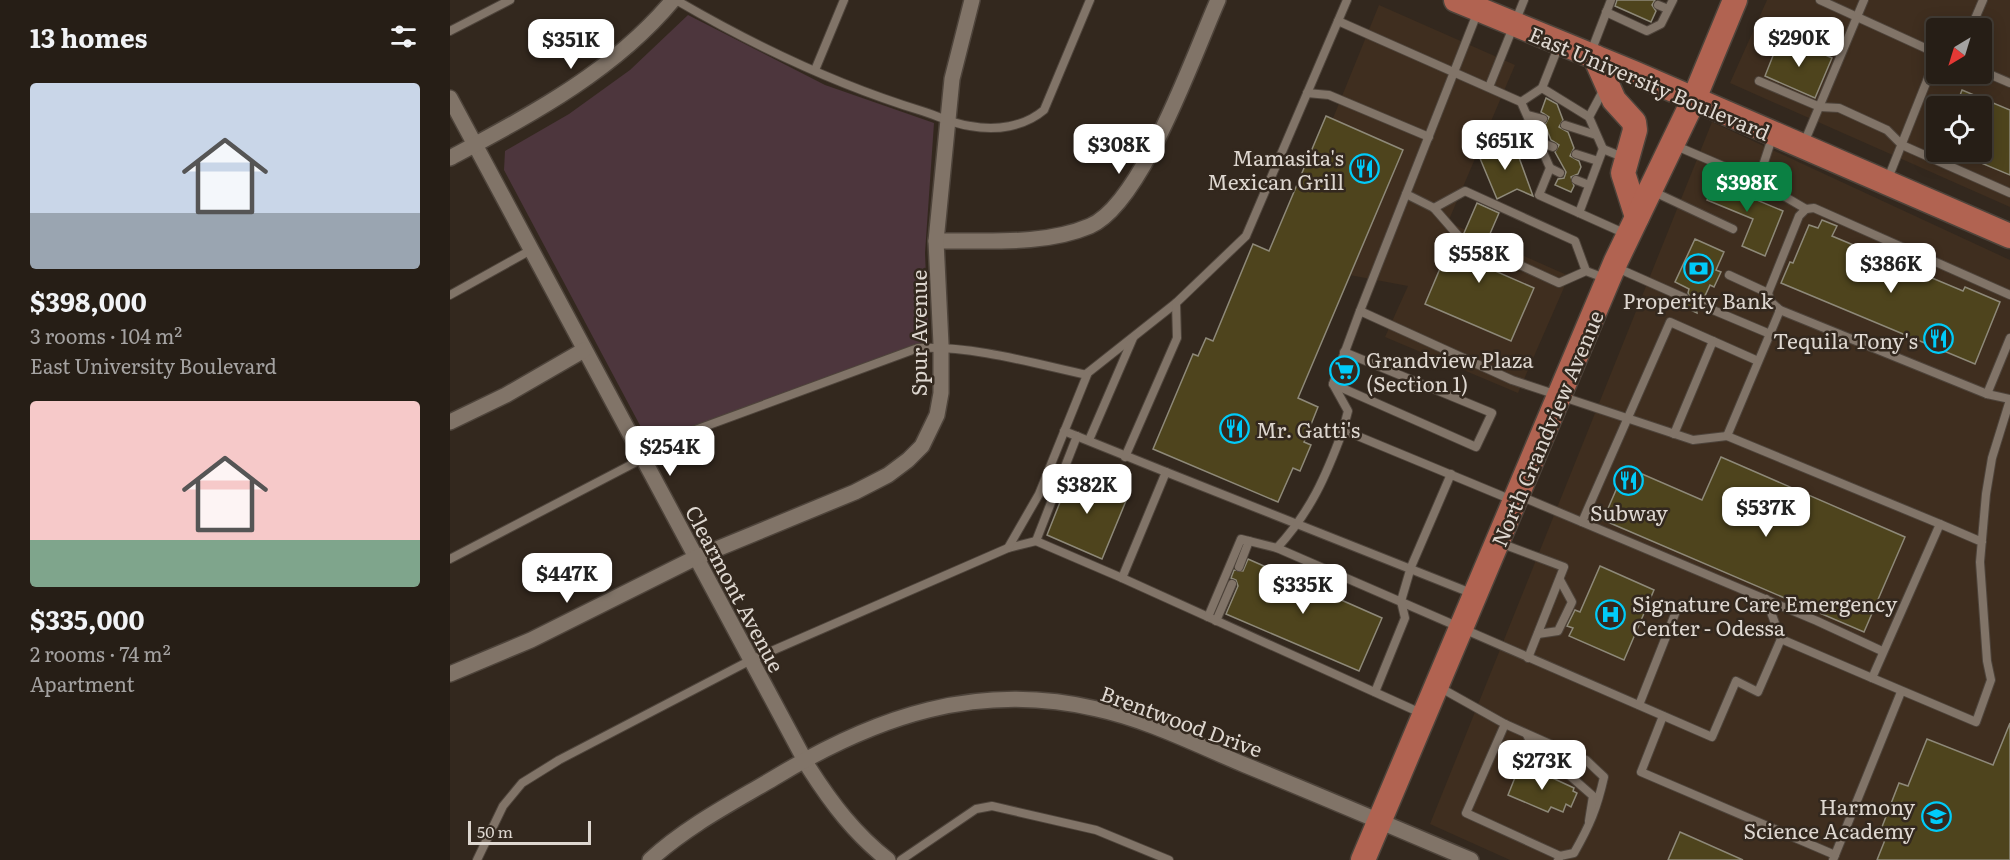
<!DOCTYPE html>
<html lang="en">
<head>
<meta charset="utf-8">
<style>
	body { margin:0; font-family:Literata,serif; background:#2e271f; color:#f1f3f6; height:100vh; display:flex; flex-direction:column; font-size:22px; white-space:nowrap }
	* { box-sizing:border-box; margin:0 }
	p { font-size:20px; color:#a4a2a1 }
	.icon { flex:none; width:33px; height:33px; fill:none; stroke:currentColor; stroke-width:2; stroke-linecap:round; stroke-linejoin:round }
	.map { position:relative; flex:1; overflow:hidden }
	.sheet { display:flex; flex-direction:column; background:#261e16; width:450px }
	.sheet>* { flex:none }
	.needle { width:39px; rotate:218deg }
	.controls { position:absolute; left:1476px; top:18px; display:grid; gap:12px }
	.controls a { display:grid; place-items:center; width:66px; height:66px; border-radius:6px; background:#261e16; box-shadow:0 3px 15px #0003,0 0 0 2px #423c35; font-size:30px }
	.scale { position:absolute; left:18px; bottom:15px; width:123px; box-sizing:border-box; padding-left:6px; border:3px solid #ded7d0; border-top:0; font-size:16px; line-height:21px; white-space:nowrap; color:#ded7d0; -webkit-text-stroke:4px #33281e; paint-order:stroke }
	.price { position:absolute; translate:-50% -51px; padding:0 14px; border-radius:12px; background:#fff; color:#222; font-size:20px; line-height:39px; filter:drop-shadow(0 2px 3px #0008) }
	.price::after { content:''; position:absolute; left:50%; top:36px; width:18px; height:14px; margin-left:-9px; background:inherit; clip-path:polygon(0 0,100% 0,50% 100%) }
	.price.current { background:#0b8043; color:#fff }
	ul { padding:0; list-style:none }
	li { display:grid; align-content:center; gap:12px; height:318px; padding:0 30px }
	li span { display:grid; place-items:center; height:186px; border-radius:6px; color:#555 }
	li>.icon { margin-inline-start:auto }
	span .icon { width:108px; height:108px; fill:#fffc; stroke-width:1 }
	li b { font-size:26px }
	h2 { display:flex; justify-content:space-between; align-items:center; height:72px; padding:0 30px; font-size:26px }
	main { display:flex; flex:1; min-height:0 }
	.map>svg:first-child { display:block }
</style>
</head>
<body>
<main>
<section class="sheet">
<h2>13 homes<svg class="icon" aria-label="filters" viewBox="0 0 24 24"><path d="M4 7h16M4 17h16"/><circle cx="9" cy="7" r="2"/><circle cx="15" cy="17" r="2"/></svg></h2>
<ul>
<li><span style="background:linear-gradient(#c9d6e8 70%,#9aa5b1 0)"><svg class="icon" aria-label="home" viewBox="0 0 24 24"><path d="M3 11l9-7 9 7M6 9v11h12V9"/></svg></span><div><b>$398,000</b><p>3 rooms · 104 m²</p><p>East University Boulevard</p></div></li>
<li><span style="background:linear-gradient(#f6c9c9 75%,#7fa58c 0)"><svg class="icon" aria-label="home" viewBox="0 0 24 24"><path d="M3 11l9-7 9 7M6 9v11h12V9"/></svg></span><div><b>$335,000</b><p>2 rooms · 74 m²</p><p>Apartment</p></div></li>
</ul>
</section>
<div class="map">
<svg width="1560" height="860" viewBox="0 0 1560 860">
	<rect width="100%" height="100%" fill="#33281e"/>
	<g fill="#3f2e1f" fill-rule="evenodd">
		<path d="M1317,0h243v207l-280,-124zM1486,28h46v46h-46zM1486,106h46v46h-46z"/>
		<polygon points="929,5 1065,65 998,222 1119,276 1068,393 935,337 958,286 825,261"/>
		<polygon points="1262,122 1560,260 1560,860 1060,860 980,824"/>
	</g>
	<polygon fill="#4d363d" points="238,15 375,85 484,123 475,253 479,348 201,446 54,170 55,151 119,114 180,70"/>
	<g fill="#4e441d" stroke="#8e8979" stroke-width="1.5">
		<polygon points="1167,0 1205,0 1202,5 1206,11 1201,22 1165,6"/>
		<polygon points="1343,40 1382,58 1365,98 1315,76 1328,43 1340,50"/>
		<polygon points="1512,90 1560,110 1560,175 1505,152 1532,152 1532,106 1506,106"/>
		<polygon points="1096,98 1107,104 1113,120 1109,127 1118,132 1124,148 1120,156 1129,161 1131,167 1128,174 1121,177 1124,186 1121,192 1105,185 1108,179 1114,178 1116,172 1105,152 1109,145 1101,140 1095,125 1099,117 1091,112"/>
		<polygon points="876,116 953,150 848,398 868,407 854,442 861,445 850,471 843,468 828,502 703,449 743,354 748,356 756,338 763,341 803,244 819,251"/>
		<polygon points="1063,141 1083,196 1067,189 1047,199 1029,156"/>
		<polygon points="1269,171 1287,179 1283,190 1333,211 1315,256 1292,246 1303,219 1257,200"/>
		<polygon points="1027,203 1049,213 1036,243 1027,246 1031,254 1027,263 1084,288 1061,341 975,304 997,252 1004,256 1009,245 1016,241 1014,233"/>
		<polygon points="1372,220 1387,226 1382,236 1513,291 1515,287 1550,302 1525,364 1331,283 1340,262 1343,263 1359,225 1368,228"/>
		<polygon points="1245,239 1274,252 1266,270 1271,272 1264,287 1260,285 1253,300 1246,302 1247,313 1232,306 1241,300 1238,293 1239,289 1225,282"/>
		<polygon points="1271,457 1455,537 1414,632 1153,520 1176,467 1252,500"/>
		<polygon points="622,472 678,496 652,559 597,535"/>
		<polygon points="798,559 932,618 909,671 776,614 788,586 786,580 781,578 784,570 793,571"/>
		<polygon points="1150,566 1204,590 1174,660 1119,636 1123,628 1117,626 1125,610 1130,612"/>
		<polygon points="1560,723 1560,860 1427,860 1437,835 1430,832 1449,783 1458,786 1477,739 1543,765"/>
		<polygon points="1083,769 1124,788 1123,791 1127,793 1121,807 1116,804 1113,812 1101,807 1098,812 1058,795 1068,770 1081,775"/>
		<polygon points="1230,832 1293,860 1218,860"/>
	</g>
	<g fill="none" stroke-linecap="round" stroke-linejoin="round">
		<defs>
			<g id="lane">
				<path d="M226,0c77,45 161,85 246,111 16,5 32,13 48,15 26,5 54,1 74,-16l46,-110"/>
				<polyline points="1370,0 1486,53"/>
				<polyline points="1208,5 1218,9"/>
				<polyline points="1156,12 1197,31 1211,24 1223,0"/>
				<polyline points="888,21 897,0"/>
				<polyline points="1521,28 1533,0"/>
				<polyline points="0,31 60,0"/>
				<polyline points="1141,52 1161,0"/>
				<polyline points="365,70 394,0"/>
				<polyline points="1532,71 1560,83"/>
				<polyline points="1309,81 1370,107 1389,108 1437,130 1452,145 1560,193"/>
				<polyline points="1039,87 1074,0"/>
				<polyline points="1092,88 1109,45"/>
				<polyline points="857,93 879,95 979,137"/>
				<polyline points="1071,102 1092,88 1139,117"/>
				<polyline points="1078,115 1093,119"/>
				<polyline points="1115,125 1146,135"/>
				<polyline points="1322,138 1308,181 1356,209"/>
				<polyline points="1089,142 1103,147"/>
				<polyline points="1354,143 1414,0"/>
				<polyline points="1224,145 1308,181"/>
				<polyline points="1153,149 1139,117 1154,89"/>
				<polyline points="1126,154 1148,161"/>
				<polyline points="1100,168 1110,173"/>
				<polyline points="1126,180 1139,185"/>
				<polyline points="1437,181 1486,58"/>
				<polyline points="1202,191 1283,229"/>
				<polyline points="956,194 984,208 1011,239"/>
				<polyline points="984,208 1015,191 1125,241 1136,271"/>
				<polyline points="1129,213 1153,149 1175,158"/>
				<polyline points="1033,248 1109,283 1136,271 1157,279"/>
				<polyline points="1165,267 1235,298"/>
				<polyline points="1279,275 1318,293"/>
				<polyline points="0,295 81,250"/>
				<polyline points="1560,295 1364,208 1356,209 1349,216 1318,293 1321,302 1330,310 1537,394 1560,399"/>
				<polyline points="1251,305 1320,334"/>
				<polyline points="910,311 1028,11"/>
				<polyline points="1263,341 1308,361"/>
				<polyline points="635,375 726,303"/>
				<polyline points="883,384 1026,447 1042,413 894,352"/>
				<polyline points="1537,394 1560,338"/>
				<polyline points="893,430 898,411 883,384 910,311 1062,380 1243,440 1277,436 1490,524"/>
				<polyline points="614,431 716,472 672,578 973,714"/>
				<polyline points="627,436 586,541 672,578"/>
				<polyline points="1277,436 1330,310"/>
				<polyline points="639,440 683,338"/>
				<polyline points="675,457 727,338 726,303 796,236 888,21 1071,102 1100,168 1089,195 1176,234"/>
				<polyline points="716,472 1021,593"/>
				<polyline points="1070,496 1367,621 1432,651"/>
				<polyline points="1132,522 1220,322 1263,341 1224,434"/>
				<polyline points="1532,542 1490,524 1422,678 1526,722 1541,680 1537,661 1530,562 1536,494 1542,458 1560,400"/>
				<polyline points="1050,543 1114,567 1078,658"/>
				<polyline points="558,548 586,541"/>
				<path d="M827,548c34,-37 49,-72 66,-118l169,70"/>
				<polyline points="0,559 192,459"/>
				<polyline points="789,567 799,541"/>
				<polyline points="1316,599 1331,639 1422,678"/>
				<polyline points="758,617 791,539 827,548 1262,737 1286,681 1308,692 1331,639"/>
				<polyline points="766,621 782,584"/>
				<polyline points="1088,634 1108,631 1122,602 1110,580"/>
				<path d="M989,687l66,37 81,36 18,17c-7,31 -14,48 -30,76l-14,3"/>
				<polyline points="925,692 955,618 951,601 961,567 1001,474"/>
				<polyline points="1189,705 1225,614"/>
				<polyline points="1213,716 1191,772 1385,855"/>
				<polyline points="1055,724 1016,813 1110,856 1108,860"/>
				<polyline points="1077,735 1091,763 1119,775 1143,796 1139,821"/>
				<path d="M27,860l26,-54 19,-23 37,-23 192,-100 257,-112 31,-54 48,-119c-55,-12 -112,-29 -169,-27l-280,103"/>
				<polyline points="451,860 526,809 542,806 646,830 719,860"/>
				<polyline points="1383,860 1451,692"/>
			</g>
			<g id="street">
				<path d="M0,98l359,670c23,36 46,66 79,92"/>
				<path d="M0,158c80,-43 163,-86 223,-158"/>
				<path d="M486,241c49,-1 107,5 154,-15 52,-22 104,-172 128,-226"/>
				<polyline points="0,422 56,395 134,350"/>
				<polyline points="0,674 81,640 245,558 405,492 438,475 458,460 472,446 487,415 491,393 491,344 486,241 502,79 522,0"/>
				<path d="M200,860c37,-34 82,-57 124,-82 102,-62 204,-97 323,-69 51,11 100,36 148,56 76,31 151,63 226,95"/>
			</g>
			<g id="primary">
				<polyline points="1006,0 1184,73 1560,236"/>
				<polyline points="1145,57 1164,100 1184,122 1185,130 1173,173 1187,217"/>
				<polyline points="913,860 1166,261 1244,99 1285,0"/>
			</g>
		</defs>
		<use href="#lane" stroke="#4e443b" stroke-width="10"/>
		<use href="#street" stroke="#4e443b" stroke-width="18"/>
		<use href="#primary" stroke="#4e443b" stroke-width="27"/>
		<use href="#lane" stroke="#817468" stroke-width="8"/>
		<use href="#street" stroke="#817468" stroke-width="15"/>
		<use href="#primary" stroke="#b16351" stroke-width="24"/>
	</g>
	<defs>
		<symbol id="restaurant-ring" viewBox="-11 -11 22 22"><circle r="9.5" fill="#33281e" stroke="#00cbf9" stroke-width="1.5"/><path d="M-5-6h1v4h1v-4h1v4h1v-4h1v5L-1.5 .5V6h-2V.5L-5-1ZM5-6V6H3V1.5H1.5Q1.5-4 5-6Z" fill="#00cbf9"/></symbol>
		<symbol id="bank-ring" viewBox="-11 -11 22 22"><circle r="9.5" fill="#33281e" stroke="#00cbf9" stroke-width="1.5"/><path d="M-6-4H6V4H-6ZM0-2.3a2.3 2.3 0 1 0 0 4.6a2.3 2.3 0 1 0 0-4.6Z" fill="#00cbf9"/></symbol>
		<symbol id="supermarket-ring" viewBox="-11 -11 22 22"><circle r="9.5" fill="#33281e" stroke="#00cbf9" stroke-width="1.5"/><path d="M-6-5.5h2.5l.6 2H6L4.5 2H-2.5L-4.4-4H-6ZM-1.5 3.2a1.3 1.3 0 1 0 .1 0ZM3 3.2a1.3 1.3 0 1 0 .1 0Z" fill="#00cbf9"/></symbol>
		<symbol id="hospital-ring" viewBox="-11 -11 22 22"><circle r="9.5" fill="#33281e" stroke="#00cbf9" stroke-width="1.5"/><path d="M-5-5h3v3.5h4V-5h3V5h-3V1.5h-4V5h-3Z" fill="#00cbf9"/></symbol>
		<symbol id="school-ring" viewBox="-11 -11 22 22"><circle r="9.5" fill="#33281e" stroke="#00cbf9" stroke-width="1.5"/><path d="M0-5L7-2L0 1L-7-2ZM-4 1L0 2.5L4 1V4Q0 6-4 4Z" fill="#00cbf9"/></symbol>
	</defs>
	<g fill-rule="evenodd">
		<use href="#restaurant-ring" x="898" y="152" width="33" height="33"/>
		<use href="#bank-ring" x="1232" y="252" width="33" height="33"/>
		<use href="#restaurant-ring" x="1472" y="322" width="33" height="33"/>
		<use href="#supermarket-ring" x="878" y="354" width="33" height="33"/>
		<use href="#restaurant-ring" x="768" y="412" width="33" height="33"/>
		<use href="#restaurant-ring" x="1162" y="464" width="33" height="33"/>
		<use href="#hospital-ring" x="1144" y="598" width="33" height="33"/>
		<use href="#school-ring" x="1470" y="800" width="33" height="33"/>
	</g>
	<g text-anchor="middle" dominant-baseline="central" stroke-width="5" stroke-linejoin="round" paint-order="stroke">
		<g font-size="21" fill="#ded7d0" stroke="#33281e">
			<text transform="translate(1200 82) rotate(23)">East University Boulevard</text>
			<text transform="translate(467 333) rotate(-90)">Spur Avenue</text>
			<text transform="translate(1096 428) rotate(-67)">North Grandview Avenue</text>
			<text transform="translate(286 588) rotate(62)">Clearmont Avenue</text>
			<text transform="translate(732 720) rotate(20)">Brentwood Drive</text>
		</g>
		<g font-size="21" fill="#ded7d0" stroke="#33281e" text-anchor="end">
			<text x="894" y="156">Mamasita's<tspan x="894" dy="24">Mexican Grill</tspan></text>
			<text x="1248" y="299" text-anchor="middle">Properity Bank</text>
			<text x="1468" y="339">Tequila Tony's</text>
			<text x="916" y="358" text-anchor="start">Grandview Plaza<tspan x="916" dy="24">(Section 1)</tspan></text>
			<text x="806" y="428" text-anchor="start">Mr. Gatti's</text>
			<text x="1179" y="511" text-anchor="middle">Subway</text>
			<text x="1182" y="602" text-anchor="start">Signature Care Emergency<tspan x="1182" dy="24">Center - Odessa</tspan></text>
			<text x="1465" y="805">Harmony<tspan x="1465" dy="24">Science Academy</tspan></text>
		</g>
	</g>
</svg>
<div class="controls">
<a><svg class="needle" viewBox="-14 -14 28 28"><path d="M0-13l5 13h-10z" fill="#e53935"/><path d="M0 13l5-13h-10z" fill="#a4a2a1"/></svg></a>
<a><svg class="icon" aria-label="locate" viewBox="0 0 24 24"><circle cx="12" cy="12" r="6"/><path d="M12 2v4M12 18v4M2 12h4M18 12h4"/></svg></a>
</div>
<div class="scale">50 m</div>
<b class="price" style="left:1349px;top:68px">$290K</b>
<b class="price" style="left:121px;top:70px">$351K</b>
<b class="price" style="left:1055px;top:171px">$651K</b>
<b class="price" style="left:669px;top:175px">$308K</b>
<b class="price current" style="left:1297px;top:213px">$398K</b>
<b class="price" style="left:1029px;top:284px">$558K</b>
<b class="price" style="left:1441px;top:294px">$386K</b>
<b class="price" style="left:220px;top:477px">$254K</b>
<b class="price" style="left:637px;top:515px">$382K</b>
<b class="price" style="left:1316px;top:538px">$537K</b>
<b class="price" style="left:117px;top:604px">$447K</b>
<b class="price" style="left:853px;top:615px">$335K</b>
<b class="price" style="left:1092px;top:791px">$273K</b>
</div>
</main>
</body>
</html>
